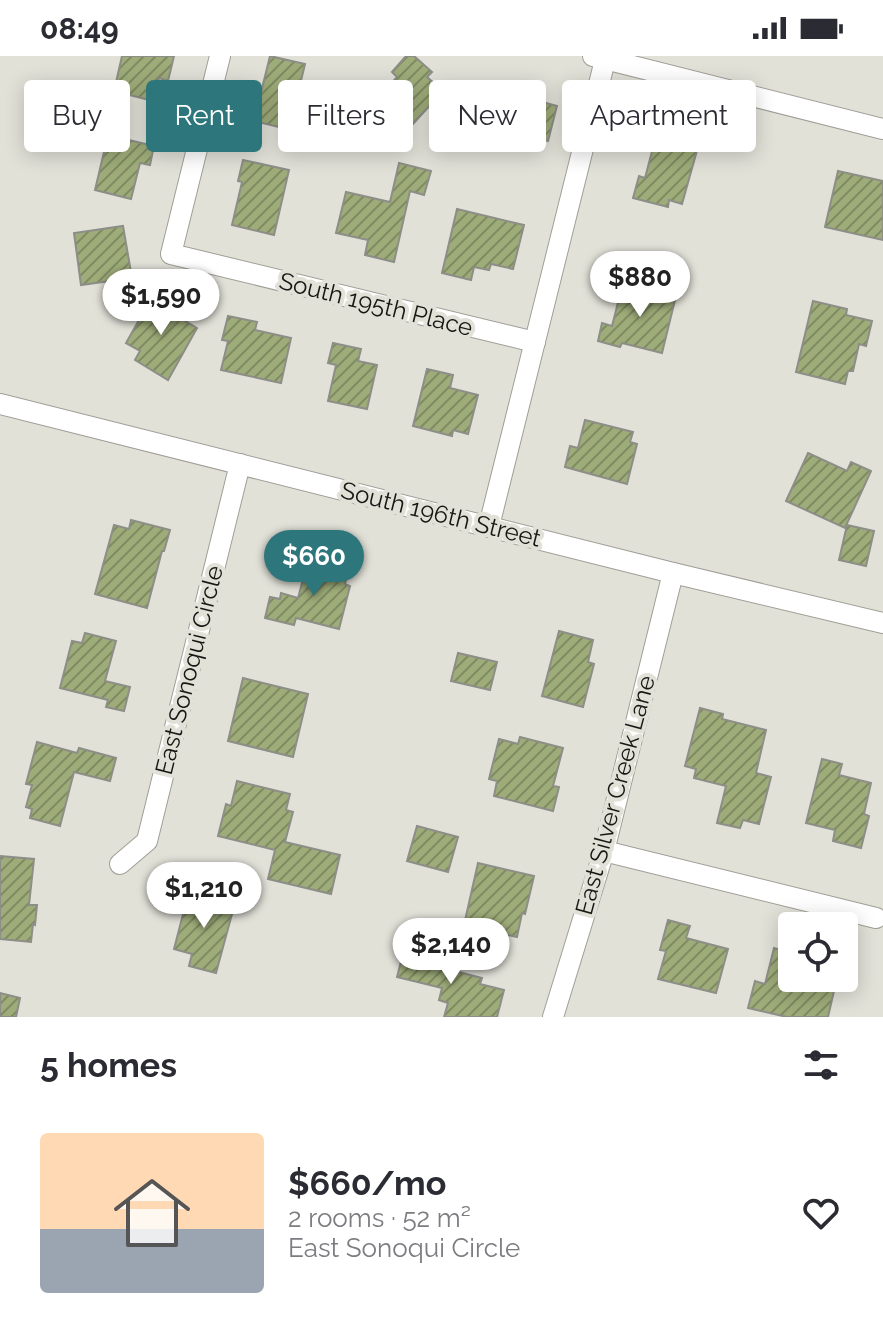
<!DOCTYPE html>
<html lang="en">
<head>
<meta charset="utf-8">
<style>
	body { margin:0; font-family:Raleway,sans-serif; background:#f7f7f7; color:#2b2b33; height:100vh; display:flex; flex-direction:column; font-size:30px; white-space:nowrap }
	* { box-sizing:border-box; margin:0 }
	p { font-size:26px; color:#7c7c81 }
	.icon { flex:none; width:44px; height:44px; fill:none; stroke:currentColor; stroke-width:2; stroke-linecap:round; stroke-linejoin:round }
	.map { position:relative; height:961px; overflow:hidden }
	.details { display:flex; flex-direction:column; background:#fff; flex:1 }
	.details>* { flex:none }
	.guide { position:absolute; left:24px; top:24px; width:836px; height:72px; display:flex; gap:16px }
	.fabs { position:absolute; left:778px; top:856px; display:grid; gap:16px }
	.fabs a { display:grid; place-items:center; width:80px; height:80px; border-radius:8px; background:#fff; box-shadow:0 4px 20px #0003; font-size:40px }
	.price { position:absolute; translate:-50% -68px; padding:0 18px; border-radius:28px; background:#fff; color:#222; font-size:26px; line-height:52px; filter:drop-shadow(0 2px 4px #0008) }
	.price::after { content:''; position:absolute; left:50%; top:48px; width:24px; height:18px; margin-left:-12px; background:inherit; clip-path:polygon(0 0,100% 0,50% 100%) }
	.price.active { background:#2d777c; color:#fff }
	ul { padding:0; list-style:none }
	li { display:flex; align-items:center; gap:24px; height:200px; padding:0 40px }
	li span { display:grid; place-items:center; flex:none; width:224px; height:160px; border-radius:8px; color:#555 }
	li>.icon { margin-inline-start:auto }
	span .icon { width:96px; height:96px; fill:#fffc; stroke-width:1 }
	li b { font-size:34px }
	h2 { display:flex; justify-content:space-between; align-items:center; height:96px; padding:0 40px; font-size:34px }
	.tag { padding:0 28px; border-radius:8px; background:#fff; box-shadow:0 4px 20px #0003; font-size:28px; line-height:72px }
	.tag.active { background:#2d777c; color:#fff }
	.status { display:flex; justify-content:space-between; align-items:center; height:56px; padding:0 40px; background:#fff; direction:ltr }
	.status svg { height:22px; fill:currentColor }
	.map>svg:first-child { display:block }
</style>
</head>
<body>
<div class="status"><b>08:49</b><svg viewBox="0 0 49 12"><path d="M0 12V9h3v3zM5 12V6h3v6zM10 12V3h3v9zM15 12V0h3v12zM26 1h20v11H26zM47 4h2v5h-2z"/></svg></div>
<div class="map">
<svg width="883" height="961" viewBox="0 0 883 961">
	<defs>
		<pattern id="building-hatch" width="6" height="6" patternUnits="userSpaceOnUse" patternTransform="scale(2)"><rect width="6" height="6" fill="#9eac79"/><path d="M-1 1l2-2M0 6l6-6M5 7l2-2" fill="none" stroke="#808b62"/></pattern>
	</defs>
	<rect width="100%" height="100%" fill="#e2e1d8"/>
	<g fill="url(#building-hatch)" stroke="#8c8e87" stroke-width="2">
		<polygon points="122,0 174,0 168,25 159,22 153,45 114,35"/>
		<polygon points="270,0 305,8 293,58 287,56 283,72 254,65"/>
		<polygon points="406,0 414,0 432,16 427,21 443,35 412,69 380,40 397,21 392,16"/>
		<polygon points="479,39 532,53 535,44 557,50 548,85 542,83 539,93 495,81 499,66 474,59"/>
		<polygon points="662,57 709,70 703,92 698,91 682,148 669,144 668,151 633,142 639,120 645,122"/>
		<polygon points="108,79 154,90 150,109 140,107 131,143 95,134"/>
		<polygon points="243,104 289,114 274,179 232,169 242,126 238,125"/>
		<polygon points="399,107 431,115 424,139 410,135 394,206 365,199 368,184 336,177 346,136 390,146"/>
		<polygon points="838,115 883,125 883,184 825,171"/>
		<polygon points="457,153 524,169 513,213 491,208 489,214 474,211 471,224 442,217"/>
		<polygon points="123,170 132,222 81,229 74,177"/>
		<polygon points="623,227 676,240 662,297 622,287 620,291 598,285 602,267 612,270"/>
		<polygon points="153,239 180,254 177,260 197,272 168,324 135,304 140,295 126,287"/>
		<polygon points="813,245 847,253 846,259 872,265 866,290 859,288 853,315 848,315 845,328 796,316"/>
		<polygon points="228,260 257,266 255,274 291,282 281,327 221,314 228,285 222,284"/>
		<polygon points="333,287 361,293 358,305 377,309 367,353 328,345 336,309 328,307"/>
		<polygon points="427,313 453,319 450,332 478,339 468,378 453,374 452,380 413,370"/>
		<polygon points="585,364 633,376 630,386 637,388 627,428 565,411 570,390 578,392"/>
		<polygon points="808,397 847,415 851,406 871,415 845,472 786,445"/>
		<polygon points="131,464 170,474 164,495 162,495 147,552 95,538 114,469 129,473"/>
		<polygon points="847,469 874,475 866,510 839,504"/>
		<polygon points="308,505 348,515 345,528 350,530 339,573 296,562 294,569 265,562 270,541 280,543 281,537 298,542"/>
		<polygon points="559,575 593,584 588,606 594,608 583,651 542,640"/>
		<polygon points="85,577 116,585 105,625 130,631 124,655 106,651 108,644 60,632 72,585 82,587"/>
		<polygon points="458,597 497,606 490,634 451,625"/>
		<polygon points="243,622 308,638 293,701 228,685"/>
		<polygon points="700,652 723,658 722,663 766,674 756,717 771,721 759,768 743,764 740,772 717,767 726,730 694,722 696,713 685,710"/>
		<polygon points="520,681 563,692 553,730 559,731 553,755 494,740 497,725 489,723 499,683 518,688"/>
		<polygon points="37,686 77,697 79,692 116,702 110,725 74,716 60,770 30,762 32,753 26,751 32,729 26,728"/>
		<polygon points="822,703 842,708 839,719 871,727 864,758 869,760 861,792 833,785 835,774 806,767"/>
		<polygon points="237,725 290,738 286,754 293,756 285,786 340,799 331,838 268,823 275,794 218,780 226,748 231,750"/>
		<polygon points="417,770 458,781 448,816 407,805"/>
		<polygon points="0,800 34,803 29,849 37,849 35,869 33,868 31,886 0,883"/>
		<polygon points="478,807 534,820 525,858 522,857 517,881 464,869"/>
		<polygon points="189,835 235,847 216,917 189,910 192,898 174,893"/>
		<polygon points="668,864 690,870 686,882 728,893 716,937 658,923 666,895 660,894"/>
		<polygon points="405,890 438,898 435,910 482,922 480,928 504,934 497,961 444,961 448,947 439,944 442,932 397,921"/>
		<polygon points="774,892 792,897 792,922 837,922 828,961 787,961 748,952 755,925 765,928"/>
		<polygon points="0,937 20,942 16,961 0,961"/>
	</g>
	<g fill="none" stroke-linecap="round" stroke-linejoin="round">
		<defs>
			<g id="minor">
				<polyline points="220,0 171,198 535,286"/>
				<polyline points="593,0 883,73"/>
				<polyline points="0,348 673,517 883,567"/>
				<polyline points="489,470 606,0"/>
				<polyline points="604,795 876,862"/>
				<polyline points="120,808 147,785 240,408"/>
				<polyline points="553,961 604,795 673,517"/>
			</g>
		</defs>
		<use href="#minor" stroke="#a09f97" stroke-width="22"/>
		<use href="#minor" stroke="#fff" stroke-width="20"/>
	</g>
	<g text-anchor="middle" dominant-baseline="central" stroke-width="8" stroke-linejoin="round" paint-order="stroke">
		<g font-size="24" fill="#181714" stroke="#e2e1d8">
			<text transform="translate(376 248) rotate(14)">South 195th Place</text>
			<text transform="translate(441 458) rotate(14)">South 196th Street</text>
			<text transform="translate(189 614) rotate(-76)">East Sonoqui Circle</text>
			<text transform="translate(615 739) rotate(-75)">East Silver Creek Lane</text>
		</g>
	</g>
</svg>
<div class="fabs">
<a><svg class="icon" aria-label="locate" viewBox="0 0 24 24"><circle cx="12" cy="12" r="6"/><path d="M12 2v4M12 18v4M2 12h4M18 12h4"/></svg></a>
</div>
<b class="price" style="left:640px;top:263px">$880</b>
<b class="price" style="left:161px;top:281px">$1,590</b>
<b class="price active" style="left:314px;top:542px">$660</b>
<b class="price" style="left:204px;top:874px">$1,210</b>
<b class="price" style="left:451px;top:930px">$2,140</b>
<div class="guide">
<a class="tag">Buy</a>
<a class="tag active">Rent</a>
<a class="tag">Filters</a>
<a class="tag">New</a>
<a class="tag">Apartment</a>
</div>
</div>
<section class="details">
<h2>5 homes<svg class="icon" aria-label="filters" viewBox="0 0 24 24"><path d="M4 7h16M4 17h16"/><circle cx="9" cy="7" r="2"/><circle cx="15" cy="17" r="2"/></svg></h2>
<ul>
<li><span style="background:linear-gradient(#ffd9b3 60%,#9aa5b1 0)"><svg class="icon" aria-label="home" viewBox="0 0 24 24"><path d="M3 11l9-7 9 7M6 9v11h12V9"/></svg></span><div><b>$660/mo</b><p>2 rooms · 52 m²</p><p>East Sonoqui Circle</p></div><svg class="icon" aria-label="heart" viewBox="0 0 24 24"><path d="M12 20l-8-8c-3-5 5-10 8-4 3-6 11-1 8 4z"/></svg></li>
</ul>
</section>
</body>
</html>
